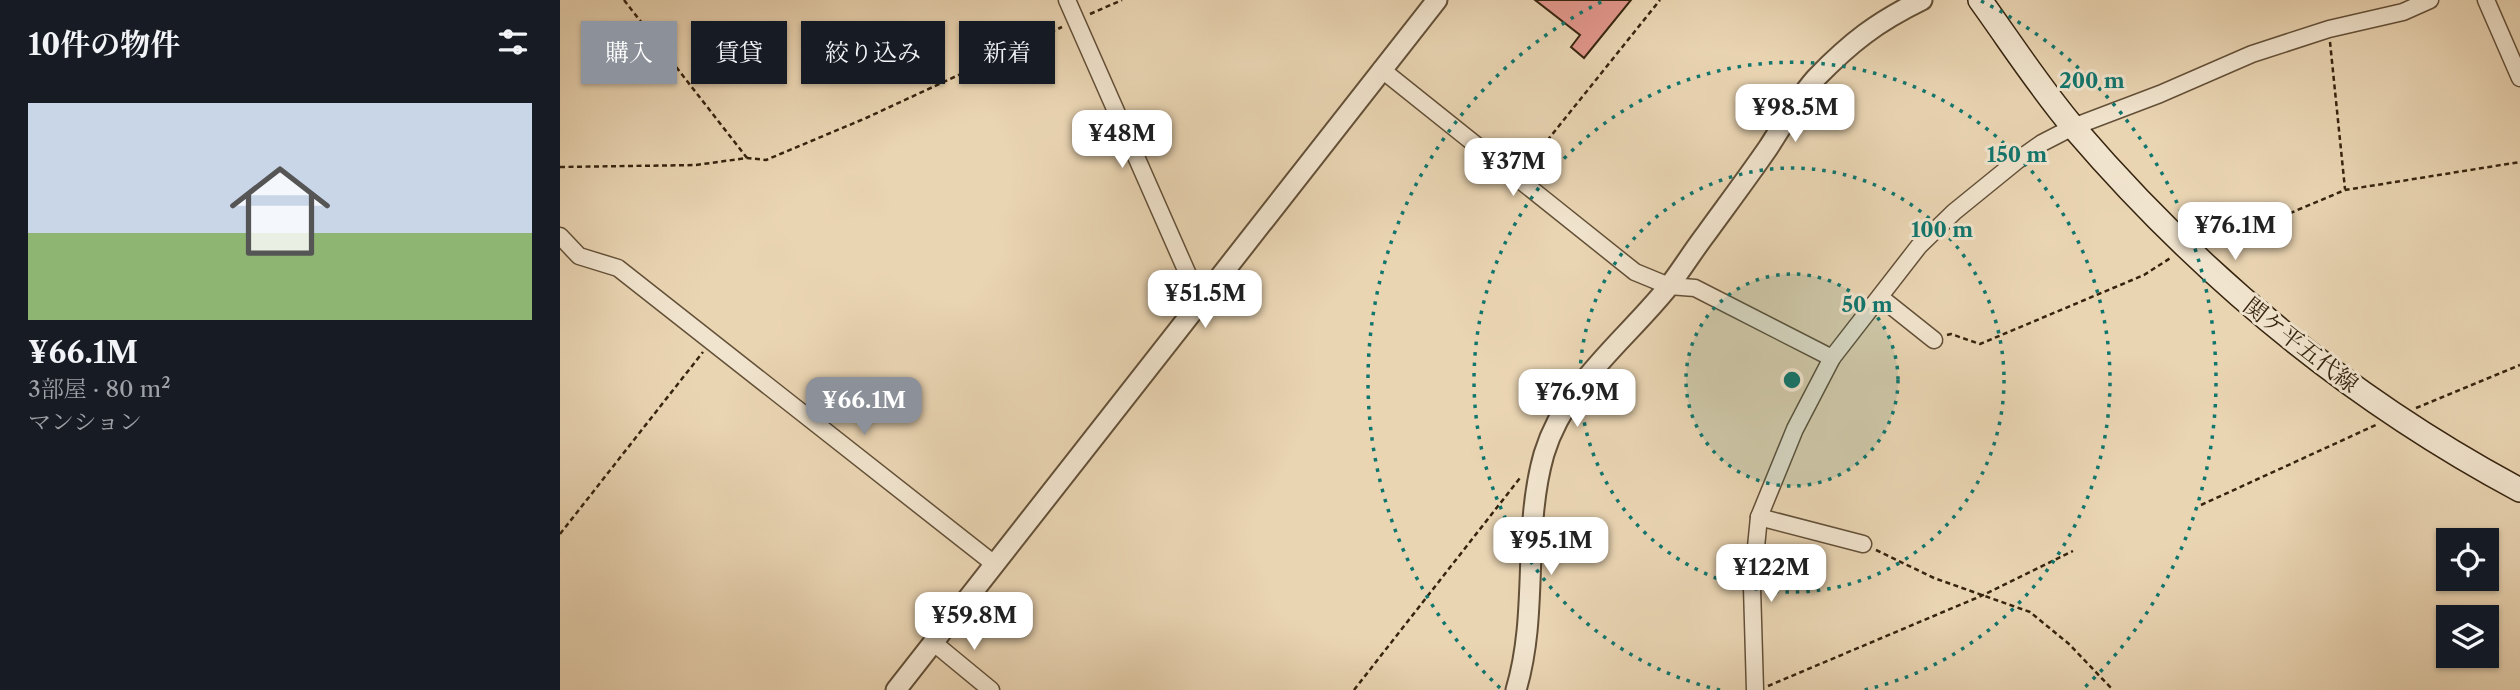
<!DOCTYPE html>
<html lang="ja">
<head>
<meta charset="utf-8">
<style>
	body { margin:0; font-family:"Libre Caslon Text","Noto Serif JP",serif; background:#20242c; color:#f1f3f6; height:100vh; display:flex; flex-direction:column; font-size:26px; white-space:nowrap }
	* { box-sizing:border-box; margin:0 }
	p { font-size:23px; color:#9ea1a6 }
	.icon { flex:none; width:38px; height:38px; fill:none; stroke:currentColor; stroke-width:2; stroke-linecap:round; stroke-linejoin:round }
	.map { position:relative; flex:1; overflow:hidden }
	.panel { display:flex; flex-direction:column; background:#171b24; width:560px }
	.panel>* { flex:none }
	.hud { position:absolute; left:21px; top:21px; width:665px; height:63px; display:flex; gap:14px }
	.tools { position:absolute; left:1876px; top:528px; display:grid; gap:14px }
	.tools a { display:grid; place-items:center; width:63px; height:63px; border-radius:0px; background:#171b24; box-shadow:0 2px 5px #0004; font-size:35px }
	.price { position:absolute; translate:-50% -60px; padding:0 16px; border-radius:14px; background:#fff; color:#222; font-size:23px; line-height:46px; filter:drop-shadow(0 2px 4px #0008) }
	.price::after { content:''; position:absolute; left:50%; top:42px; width:21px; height:16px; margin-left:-10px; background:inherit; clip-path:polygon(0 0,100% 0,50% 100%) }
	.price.current { background:#8c9099; color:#fff }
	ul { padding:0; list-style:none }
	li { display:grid; align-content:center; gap:14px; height:371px; padding:0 28px }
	li span { display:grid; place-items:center; height:217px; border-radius:0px; color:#555 }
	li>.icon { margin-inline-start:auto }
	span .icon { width:126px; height:126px; fill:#fffc; stroke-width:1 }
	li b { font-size:30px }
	h2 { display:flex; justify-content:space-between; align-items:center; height:84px; padding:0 28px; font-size:30px }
	.tag { padding:0 24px; border-radius:0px; background:#171b24; box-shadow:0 2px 5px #0004; font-size:24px; line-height:63px }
	.tag.current { background:#8c9099; color:#fff }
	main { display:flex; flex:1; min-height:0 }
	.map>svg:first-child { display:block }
</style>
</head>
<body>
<main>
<section class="panel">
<h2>10件の物件<svg class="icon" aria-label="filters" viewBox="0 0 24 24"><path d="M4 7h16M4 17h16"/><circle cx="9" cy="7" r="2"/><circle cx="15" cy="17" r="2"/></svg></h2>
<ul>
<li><span style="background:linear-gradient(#c9d6e8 60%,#8fb573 0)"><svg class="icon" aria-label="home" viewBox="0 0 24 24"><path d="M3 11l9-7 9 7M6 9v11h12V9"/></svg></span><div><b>¥66.1M</b><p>3部屋 · 80 m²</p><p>マンション</p></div></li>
</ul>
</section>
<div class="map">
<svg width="1960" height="690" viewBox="0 0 1960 690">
	<rect width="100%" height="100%" fill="#ead5b3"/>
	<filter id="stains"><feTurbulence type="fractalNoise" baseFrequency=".00286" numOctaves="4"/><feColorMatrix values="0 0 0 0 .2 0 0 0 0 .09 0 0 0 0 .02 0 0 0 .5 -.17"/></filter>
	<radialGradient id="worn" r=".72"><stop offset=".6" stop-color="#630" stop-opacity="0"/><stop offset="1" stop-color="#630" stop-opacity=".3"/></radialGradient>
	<polygon fill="#e2968b" stroke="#36240f" stroke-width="2" points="975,0 1071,0 1024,58 1011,47 1020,35"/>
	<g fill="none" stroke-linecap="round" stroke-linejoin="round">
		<defs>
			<g id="minor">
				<polyline points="507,0 641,304"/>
				<polyline points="1926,0 1960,78"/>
				<polyline points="821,69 1075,272 1109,286 1135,288 1272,358"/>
				<polyline points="0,236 19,256 58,268 433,563"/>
				<polyline points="1320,297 1374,340"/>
				<polyline points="1199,517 1303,544"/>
				<polyline points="374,643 431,690"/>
				<polyline points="1195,690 1192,587 1199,517 1235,429 1272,358 1359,246 1394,212 1458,160 1482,143 1513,127 1600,94 1692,54 1769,29 1843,12 1870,0"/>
			</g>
			<g id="tertiary">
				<polyline points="336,690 877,0"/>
				<path d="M956,690c23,-77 6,-159 28,-236 21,-70 82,-114 125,-168 13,-17 24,-35 37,-52 21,-29 42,-57 62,-86 15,-23 30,-50 48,-70 35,-36 61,-56 106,-78"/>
			</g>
			<path id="secondary" d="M1420,0c31,43 60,88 94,128 126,147 276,271 446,362"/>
		</defs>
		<use href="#minor" stroke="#635038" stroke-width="19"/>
		<use href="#tertiary" stroke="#635038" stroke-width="23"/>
		<use href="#secondary" stroke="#36240f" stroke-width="26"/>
		<g stroke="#36240f" stroke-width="2.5" stroke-dasharray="5 3.5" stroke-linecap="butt">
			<polyline points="64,0 187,158"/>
			<polyline points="530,14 562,0"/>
			<polyline points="1770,42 1785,189"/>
			<polyline points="0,167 136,165 187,158 206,160 306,118 502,27"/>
			<polyline points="966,167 1100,0"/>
			<polyline points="1650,242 1683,233 1785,190 1960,162"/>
			<polyline points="1387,335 1391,334 1420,344 1584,275 1612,257"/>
			<polyline points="1856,408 1960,365"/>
			<polyline points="1641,505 1818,424"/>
			<polyline points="0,534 143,352"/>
			<polyline points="1316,550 1374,578 1470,612 1509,644 1553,690"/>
			<polyline points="1208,686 1421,596 1513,551"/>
			<polyline points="794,690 960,478"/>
		</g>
		<use href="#minor" stroke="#f1e4ce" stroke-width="16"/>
		<use href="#tertiary" stroke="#f1e4ce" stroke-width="19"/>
		<use href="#secondary" stroke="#f1e4ce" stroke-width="23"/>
	</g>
	<circle cx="1232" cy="380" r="106" fill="#0f766e" fill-opacity=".12"/>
	<g fill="none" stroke="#0f766e" stroke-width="3.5" stroke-dasharray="3.5 7">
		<circle cx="1232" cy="380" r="106"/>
		<circle cx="1232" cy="380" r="212"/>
		<path d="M1160 690A318 318 0 1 1 1304 690"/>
		<path d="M940 688A424 424 0 0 1 1043 1M1421 1A424 424 0 0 1 1524 688"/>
	</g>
	<g text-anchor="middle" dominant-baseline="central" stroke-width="6" stroke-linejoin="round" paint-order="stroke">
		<g font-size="23" fill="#36240f" stroke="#f1e4ce">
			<text transform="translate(1741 345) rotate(38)">関ケ平五代線</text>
		</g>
	</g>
	<circle cx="1232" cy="380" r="10" fill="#0f766e" stroke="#f1e4ce" stroke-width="3.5"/>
	<g font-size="21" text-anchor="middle" font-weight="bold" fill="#0f766e" stroke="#f1e4ce" stroke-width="6" stroke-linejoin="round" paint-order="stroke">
		<text x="1532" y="88">200 m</text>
		<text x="1457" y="162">150 m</text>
		<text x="1382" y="237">100 m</text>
		<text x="1307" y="312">50 m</text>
	</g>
	<rect width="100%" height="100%" filter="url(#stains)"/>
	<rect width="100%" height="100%" fill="url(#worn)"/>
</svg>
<div class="tools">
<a><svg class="icon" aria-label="locate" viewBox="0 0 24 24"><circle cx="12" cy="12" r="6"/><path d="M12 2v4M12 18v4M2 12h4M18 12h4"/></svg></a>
<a><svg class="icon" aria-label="layers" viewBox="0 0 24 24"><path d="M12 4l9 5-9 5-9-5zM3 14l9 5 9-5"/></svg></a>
</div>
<b class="price" style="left:1235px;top:144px">¥98.5M</b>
<b class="price" style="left:562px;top:170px">¥48M</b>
<b class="price" style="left:953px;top:198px">¥37M</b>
<b class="price" style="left:1675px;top:262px">¥76.1M</b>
<b class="price" style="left:645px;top:330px">¥51.5M</b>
<b class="price" style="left:1017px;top:429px">¥76.9M</b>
<b class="price current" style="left:304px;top:437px">¥66.1M</b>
<b class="price" style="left:991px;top:577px">¥95.1M</b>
<b class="price" style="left:1211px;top:604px">¥122M</b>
<b class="price" style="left:414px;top:652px">¥59.8M</b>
<div class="hud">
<a class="tag current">購入</a>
<a class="tag">賃貸</a>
<a class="tag">絞り込み</a>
<a class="tag">新着</a>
</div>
</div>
</main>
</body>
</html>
